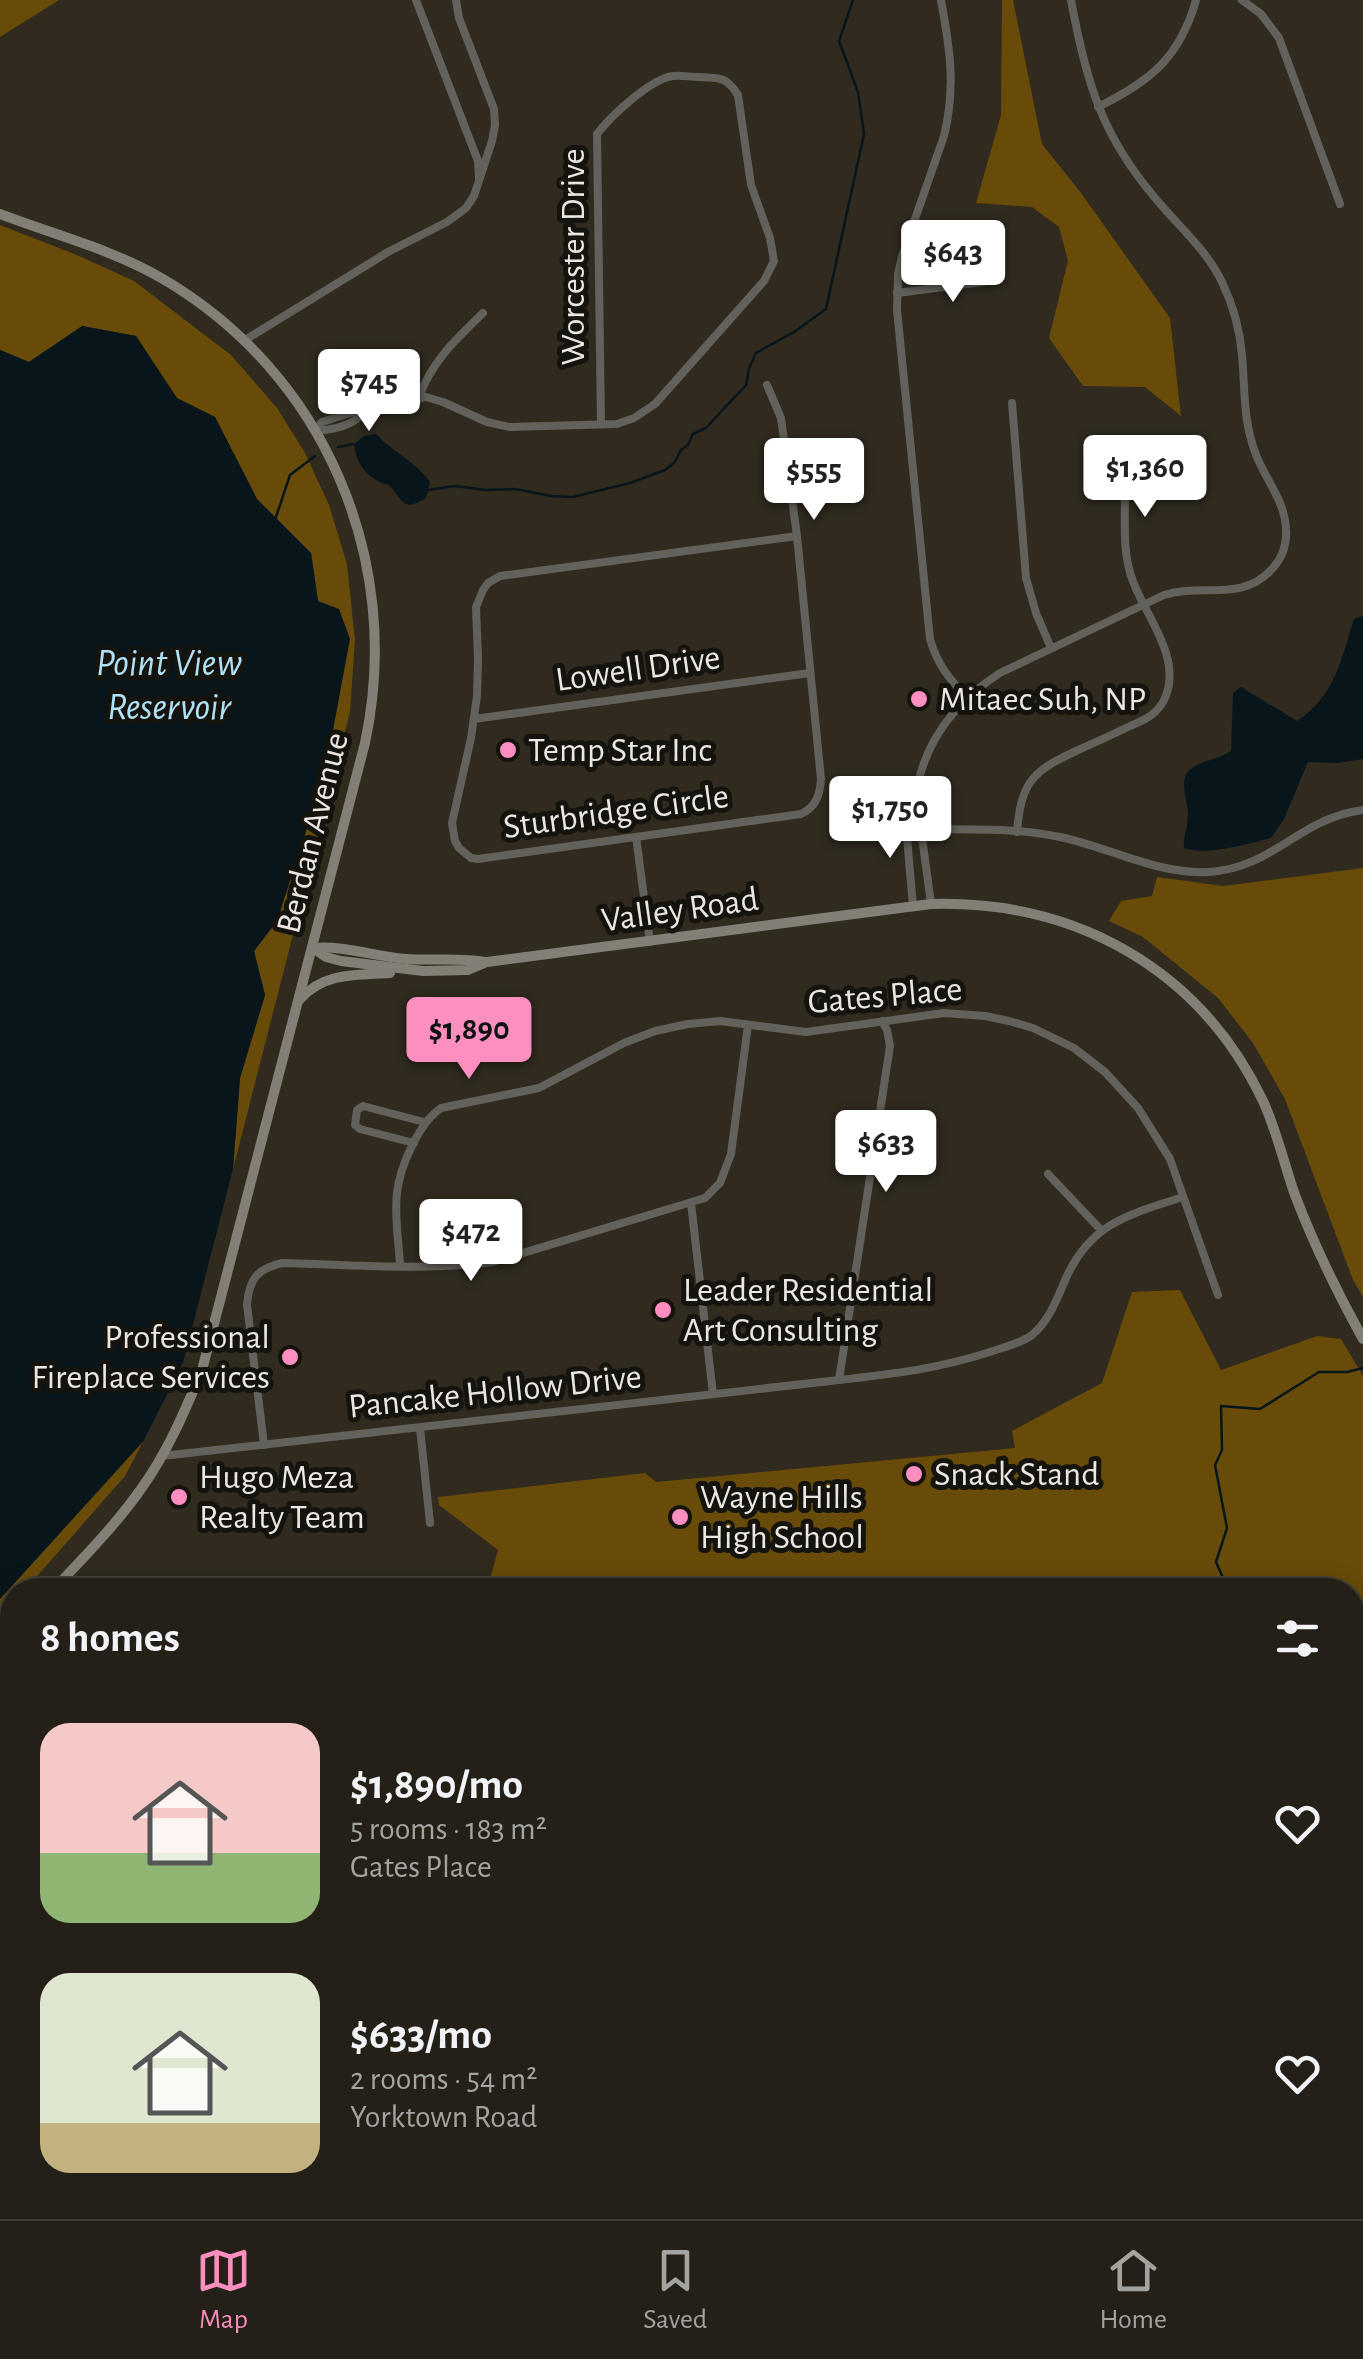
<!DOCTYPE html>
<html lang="en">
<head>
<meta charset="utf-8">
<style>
	body { margin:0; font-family:"Alegreya Sans",sans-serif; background:#2c2820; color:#f1f3f6; height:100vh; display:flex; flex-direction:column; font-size:38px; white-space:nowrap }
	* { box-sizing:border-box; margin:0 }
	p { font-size:32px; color:#a3a3a1 }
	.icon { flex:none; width:55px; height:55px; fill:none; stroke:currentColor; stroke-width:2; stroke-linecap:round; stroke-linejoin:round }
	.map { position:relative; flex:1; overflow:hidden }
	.sheet { position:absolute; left:0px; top:1578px; width:1365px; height:642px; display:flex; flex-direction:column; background:#242017; border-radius:40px 40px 0 0; box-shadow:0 5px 25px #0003,0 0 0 2px #413e36 }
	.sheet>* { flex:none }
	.price { position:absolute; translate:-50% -85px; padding:0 22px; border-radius:10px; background:#fff; color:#222; font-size:32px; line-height:65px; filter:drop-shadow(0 2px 5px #0008) }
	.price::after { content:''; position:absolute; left:50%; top:60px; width:30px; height:22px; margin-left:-15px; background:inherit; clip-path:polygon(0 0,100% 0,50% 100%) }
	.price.selected { background:#fd8ec0; color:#111 }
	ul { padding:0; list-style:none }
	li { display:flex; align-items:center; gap:30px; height:250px; padding:0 40px }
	li span { display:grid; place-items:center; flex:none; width:280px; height:200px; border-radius:30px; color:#555 }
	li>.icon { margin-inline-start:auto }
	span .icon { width:120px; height:120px; fill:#fffc; stroke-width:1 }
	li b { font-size:42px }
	h2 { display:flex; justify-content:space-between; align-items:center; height:120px; padding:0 40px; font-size:42px }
	.tab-bar { display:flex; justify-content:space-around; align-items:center; height:140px; border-top:2px solid #413e36; background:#242017; font-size:28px; color:#a3a3a1 }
	.tab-bar a { display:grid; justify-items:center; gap:5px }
	.tab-bar .selected { color:#fd8ec0 }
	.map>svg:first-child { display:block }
</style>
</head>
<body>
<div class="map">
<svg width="1363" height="2219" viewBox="0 0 1363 2219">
	<rect width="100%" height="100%" fill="#302a1f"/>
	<g fill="#684b08">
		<polygon points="0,0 59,0 0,37"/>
		<polygon points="1002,0 1013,0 1042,144 1081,193 1170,318 1181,416 1145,387 1083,386 1049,338 1068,261 1059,227 1032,207 976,203 1001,115"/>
		<polygon points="0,225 77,255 134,281 231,355 277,408 305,453 329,505 347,564 355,640 350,712 233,1169 240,1078 265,995 254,951 277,921 318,601 311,553 257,499 215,417 177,399 136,336 83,326 29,362 0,350"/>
		<polygon points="1363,868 1363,1297 1353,1280 1285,1099 1253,1043 1218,998 1143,937 1109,921 1121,901 1152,896 1157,877 1223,886"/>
		<polygon points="1180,1290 1221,1370 1317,1336 1341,1339 1363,1376 1363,1993 1352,1993 1352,1590 487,1590 498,1550 439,1505 438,1497 645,1473 656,1482 1015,1448 1012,1431 1102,1383 1132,1292"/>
		<polygon points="143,1442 125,1476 25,1590 12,1590 12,1604 0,1618 0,1599"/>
		<polygon points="12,1726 12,1837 0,1819 0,1728"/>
		<polygon points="559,2208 985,2208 991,2219 567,2219"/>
	</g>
	<g fill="#08161c">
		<polygon points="82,326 136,336 177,398 215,417 257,499 311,553 318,601 339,609 350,639 325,773 277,921 254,951 265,995 240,1078 233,1169 183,1363 144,1440 0,1599 0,350 29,362"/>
		<path d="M376,434c17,18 40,28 54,48l-4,16c-26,17 -24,-3 -38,-13 -3,-1 -5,-1 -8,-3 -16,-7 -24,-21 -26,-38l10,-8z"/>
		<path d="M1363,616v143l-24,4 -31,-1 -24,57 -13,19c-23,6 -65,18 -87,10 -1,-12 4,-21 4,-33 0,-15 -11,-38 4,-47 12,-8 27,-9 39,-17l2,-58 8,-6 56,34c38,-25 44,-61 57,-102z"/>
	</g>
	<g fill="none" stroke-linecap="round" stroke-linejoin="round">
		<g stroke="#08161c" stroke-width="2.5">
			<polyline points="338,447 353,444"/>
			<polyline points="428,490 455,486 485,490 516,489 551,496 573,497 630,483 665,470 675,462 681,450 688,445 693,434 706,428 746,385 749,368 756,353 794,332 826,309 864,134 858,92 839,41 853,0"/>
			<polyline points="275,520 290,475 315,456"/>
			<polyline points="1220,1590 1223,1578 1216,1562 1227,1528 1215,1465 1222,1450 1221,1406 1260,1409 1319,1372 1347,1372 1363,1368"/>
			<polyline points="702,2208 704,2219"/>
		</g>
		<g stroke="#63615b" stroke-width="8">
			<polyline points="416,0 478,161 479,178"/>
			<path d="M941,0c9,49 15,87 3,136l-42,120 -4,18 -1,36 33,329c7,25 19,40 37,58"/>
			<polyline points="1242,0 1261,14 1279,38 1340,204"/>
			<path d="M1098,107c51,-25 82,-49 98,-107"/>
			<polyline points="897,293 983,282 997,276"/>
			<polyline points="245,340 388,252 447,222 466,208 474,196 492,141 495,125 494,109 459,18 456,0"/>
			<path d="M767,385l14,33 16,118 24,243c-1,16 -5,28 -20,35l-323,45 -7,-1 -12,-10 -4,-7 -3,-18 19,-85 6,-42 1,-38 -2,-51 7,-17 5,-7 12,-7 297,-40"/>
			<path d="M418,399c14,-38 37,-59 65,-86"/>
			<polyline points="1012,403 1026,578 1036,613 1051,648"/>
			<path d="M353,412l8,3c-10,11 -31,15 -46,16l7,-9z"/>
			<path d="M361,415l36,-12 29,-6 17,5 44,20 23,5 107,-3 17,-6 21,-14 109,-123 10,-20 -4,-23 -19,-53 -13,-90c-12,-19 -19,-17 -40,-18 -8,0 -17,-2 -25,-1 -23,3 -62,40 -76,58l4,290"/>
			<polyline points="474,719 810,673"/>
			<path d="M914,829c48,1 99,-2 146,8 49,10 98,38 149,35 65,-4 90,-54 154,-62"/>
			<polyline points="914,829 922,837 931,904"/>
			<path d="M1017,832c4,-48 14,-60 57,-80 19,-9 38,-17 56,-26 15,-6 28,-12 35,-28 17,-39 -17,-79 -31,-114 -18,-43 -2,-93 -14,-137"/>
			<polyline points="636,837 650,942"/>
			<path d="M913,906l-6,-68c10,-13 7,-29 9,-45 9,-53 39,-91 84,-120l164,-78c37,-12 78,7 107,-25 11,-11 16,-26 15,-41 -1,-29 -22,-51 -31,-77 -12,-32 -10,-64 -13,-97 -2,-26 -9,-50 -20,-73 -16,-33 -43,-55 -66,-83 -55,-64 -70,-118 -85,-199"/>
			<polyline points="414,1143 360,1129 355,1125 357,1110 363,1106 424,1122"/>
			<polyline points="1048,1174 1101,1230"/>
			<polyline points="691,1203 713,1394"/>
			<path d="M400,1266c-1,-24 -6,-50 -3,-73 3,-27 22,-70 44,-85l98,-20 85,-45 31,-12 33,-7 32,-3 86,11 138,-19 41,3 24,5 24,7 41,20 31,24 33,36 32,51 48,136"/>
			<polyline points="839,1380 890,1046 887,1030 882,1021"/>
			<polyline points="420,1428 430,1523"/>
			<path d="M264,1445l-17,-140c2,-26 10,-36 35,-42 70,2 142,8 211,-1l212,-64 15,-15 11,-29 17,-129"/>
			<path d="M162,1456l677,-76c54,-6 98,-11 151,-28 14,-5 30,-8 42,-17 18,-15 26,-39 35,-59 25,-54 64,-62 116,-79"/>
			<polyline points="0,2136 12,2131"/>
		</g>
		<g stroke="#837f76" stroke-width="10">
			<path d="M0,214c54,21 112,35 163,65 162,95 241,282 202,464l-163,627c-17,41 -35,83 -61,119 -26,37 -58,69 -88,101"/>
			<path d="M313,948l13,9 15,4 82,10 45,-1 19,-8 444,-58c145,-4 269,65 332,197 14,30 21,63 32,94 19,50 42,97 68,144"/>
			<path d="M314,948c30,-3 62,9 93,11 26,2 52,-2 78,3"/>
			<path d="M300,999c25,-27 56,-24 90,-26"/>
			<polyline points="0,1645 12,1632"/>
		</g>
	</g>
	<g fill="#fd8ec0" stroke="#15130e" stroke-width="4">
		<circle cx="919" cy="699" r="10"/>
		<circle cx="508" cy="750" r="10"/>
		<circle cx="663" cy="1310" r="10"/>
		<circle cx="290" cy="1357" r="10"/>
		<circle cx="914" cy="1474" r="10"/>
		<circle cx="179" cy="1497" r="10"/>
		<circle cx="680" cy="1517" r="10"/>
	</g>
	<g text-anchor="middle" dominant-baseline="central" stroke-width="10" stroke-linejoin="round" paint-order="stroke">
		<g font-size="35" fill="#ebe7e0" stroke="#15130e">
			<text transform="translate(573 257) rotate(-90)">Worcester Drive</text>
			<text transform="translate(638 669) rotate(-8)">Lowell Drive</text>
			<text transform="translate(616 812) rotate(-8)">Sturbridge Circle</text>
			<text transform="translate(313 833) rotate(-76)">Berdan Avenue</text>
			<text transform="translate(680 910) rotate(-8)">Valley Road</text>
			<text transform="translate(885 996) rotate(-5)">Gates Place</text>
			<text transform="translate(495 1392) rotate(-6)">Pancake Hollow Drive</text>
		</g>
		<g font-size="35" fill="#ebe7e0" stroke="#15130e" text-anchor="start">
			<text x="939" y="699">Mitaec Suh, NP</text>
			<text x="528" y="750">Temp Star Inc</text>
			<text x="683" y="1290">Leader Residential<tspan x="683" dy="40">Art Consulting</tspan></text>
			<text x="270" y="1337" text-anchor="end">Professional<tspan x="270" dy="40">Fireplace Services</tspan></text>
			<text x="934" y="1474">Snack Stand</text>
			<text x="199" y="1477">Hugo Meza<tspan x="199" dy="40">Realty Team</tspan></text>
			<text x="700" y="1497">Wayne Hills<tspan x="700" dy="40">High School</tspan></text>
		</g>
		<g font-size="38" font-style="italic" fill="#afe1f6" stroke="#15130e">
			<text x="169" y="664">Point View<tspan x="169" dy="44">Reservoir</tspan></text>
		</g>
	</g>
</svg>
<b class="price" style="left:953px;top:305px">$643</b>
<b class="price" style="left:369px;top:434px">$745</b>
<b class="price" style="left:1145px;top:520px">$1,360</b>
<b class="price" style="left:814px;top:523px">$555</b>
<b class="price" style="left:890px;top:861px">$1,750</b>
<b class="price selected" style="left:469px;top:1082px">$1,890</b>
<b class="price" style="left:886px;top:1195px">$633</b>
<b class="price" style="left:471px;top:1284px">$472</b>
<section class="sheet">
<h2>8 homes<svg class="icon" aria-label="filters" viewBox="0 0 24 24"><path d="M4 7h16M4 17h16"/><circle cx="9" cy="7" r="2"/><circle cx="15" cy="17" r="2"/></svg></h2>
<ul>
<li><span style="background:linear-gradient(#f6c9c9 65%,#8fb573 0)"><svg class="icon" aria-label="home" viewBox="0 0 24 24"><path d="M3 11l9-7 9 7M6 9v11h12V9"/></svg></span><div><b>$1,890/mo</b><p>5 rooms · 183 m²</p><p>Gates Place</p></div><svg class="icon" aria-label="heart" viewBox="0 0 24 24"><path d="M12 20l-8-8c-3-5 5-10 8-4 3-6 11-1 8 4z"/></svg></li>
<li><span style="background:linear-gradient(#dfe7d0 75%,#c2b280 0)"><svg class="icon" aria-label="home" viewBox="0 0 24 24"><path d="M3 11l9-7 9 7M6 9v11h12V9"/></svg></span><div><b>$633/mo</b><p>2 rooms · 54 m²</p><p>Yorktown Road</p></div><svg class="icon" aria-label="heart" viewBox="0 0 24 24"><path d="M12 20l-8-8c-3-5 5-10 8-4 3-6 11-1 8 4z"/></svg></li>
</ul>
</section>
</div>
<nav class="tab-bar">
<a class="selected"><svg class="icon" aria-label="map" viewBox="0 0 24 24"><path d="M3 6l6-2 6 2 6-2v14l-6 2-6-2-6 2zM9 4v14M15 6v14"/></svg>Map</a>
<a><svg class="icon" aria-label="saved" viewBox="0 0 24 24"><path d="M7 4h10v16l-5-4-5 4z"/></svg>Saved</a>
<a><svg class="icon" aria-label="home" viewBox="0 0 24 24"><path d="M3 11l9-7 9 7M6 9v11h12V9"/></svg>Home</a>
</nav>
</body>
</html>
